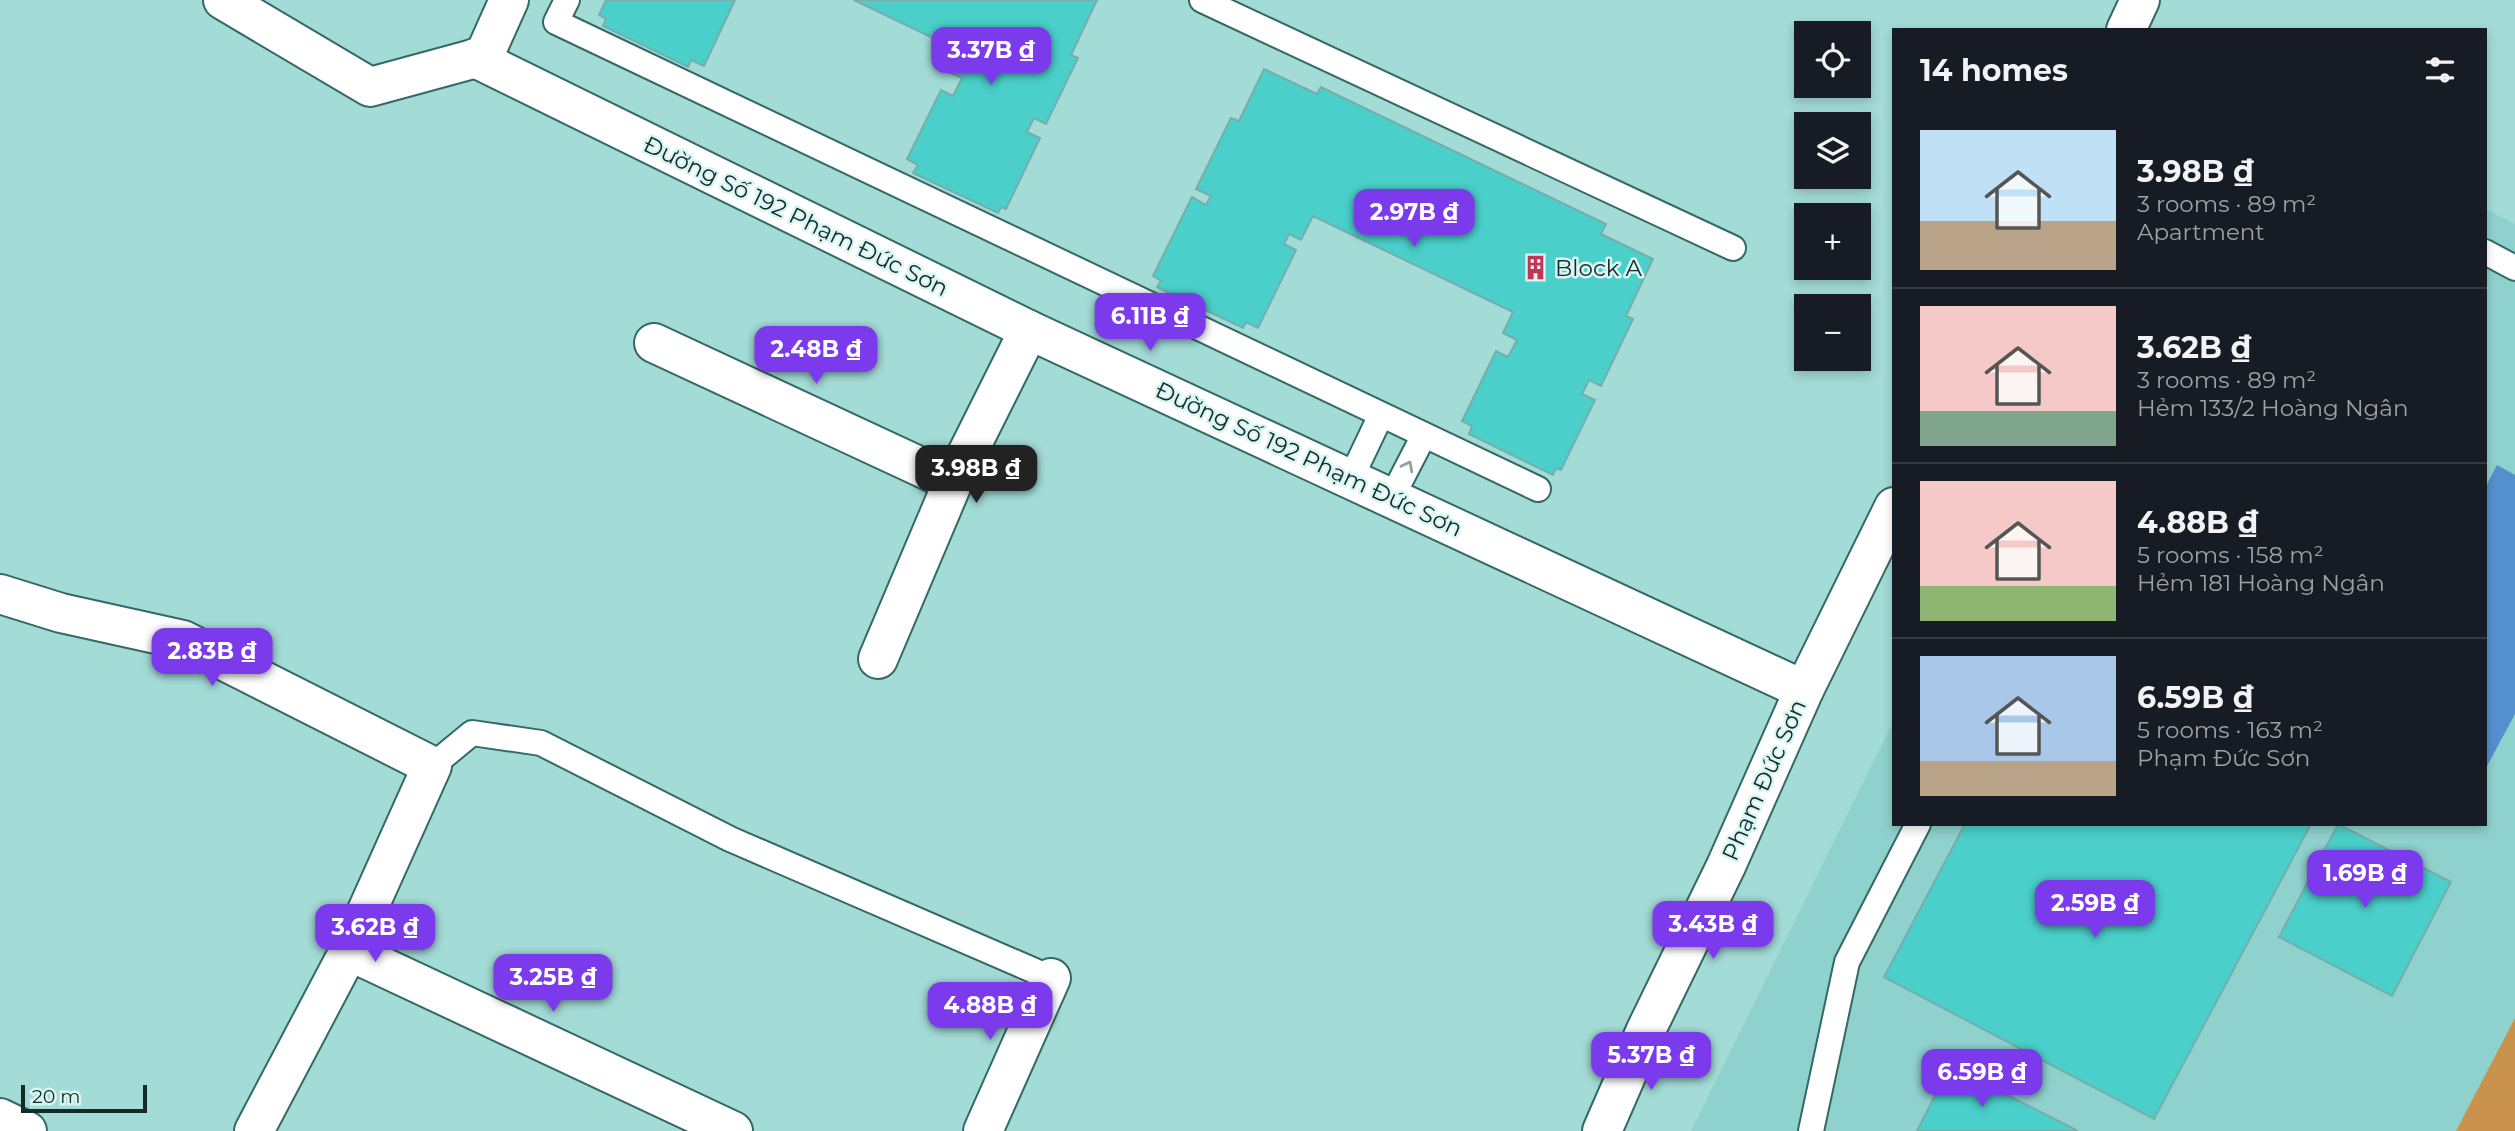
<!DOCTYPE html>
<html lang="en">
<head>
<meta charset="utf-8">
<style>
	body { margin:0; font-family:Montserrat,sans-serif; background:#20242c; color:#f1f3f6; height:100vh; display:flex; flex-direction:column; font-size:26px; white-space:nowrap }
	* { box-sizing:border-box; margin:0 }
	p { font-size:23px; color:#9ea1a6 }
	.icon { flex:none; width:38px; height:38px; fill:none; stroke:currentColor; stroke-width:2; stroke-linecap:round; stroke-linejoin:round }
	.map { position:relative; flex:1; overflow:hidden }
	.drawer { position:absolute; left:1892px; top:28px; width:595px; height:798px; display:flex; flex-direction:column; background:#171b24; border-radius:0px; box-shadow:0 4px 10px #0003 }
	.drawer>* { flex:none }
	.buttons { position:absolute; left:1794px; top:21px; display:grid; gap:14px }
	.buttons a { display:grid; place-items:center; width:77px; height:77px; border-radius:0px; background:#171b24; box-shadow:0 4px 10px #0003; font-size:35px }
	.scale { position:absolute; left:21px; bottom:18px; width:126px; box-sizing:border-box; padding-left:7px; border:4px solid #142b29; border-top:0; font-size:19px; line-height:24px; white-space:nowrap; color:#142b29; -webkit-text-stroke:5px #daf6f4; paint-order:stroke }
	.price { position:absolute; translate:-50% -60px; padding:0 16px; border-radius:14px; background:#7c3aed; color:#fff; font-size:23px; line-height:46px; filter:drop-shadow(0 2px 4px #0008) }
	.price::after { content:''; position:absolute; left:50%; top:42px; width:21px; height:16px; margin-left:-10px; background:inherit; clip-path:polygon(0 0,100% 0,50% 100%) }
	.price.on { background:#222; color:#fff }
	ul { padding:0; list-style:none }
	li { display:flex; align-items:center; gap:21px; height:175px; padding:0 28px }
	li+li { border-top:2px solid #363941 }
	li span { display:grid; place-items:center; flex:none; width:196px; height:140px; border-radius:0px; color:#555 }
	li>.icon { margin-inline-start:auto }
	span .icon { width:84px; height:84px; fill:#fffc; stroke-width:1 }
	li b { font-size:30px }
	h2 { display:flex; justify-content:space-between; align-items:center; height:84px; padding:0 28px; font-size:30px }
	.map>svg:first-child { display:block }
</style>
</head>
<body>
<div class="map">
<svg width="2515" height="1131" viewBox="0 0 2515 1131">
	<rect width="100%" height="100%" fill="#a3dbd7"/>
	<polygon fill="#8fd1cd" points="2485,209 2515,224 2515,1131 1691,1131 1893,722 1894,824 2485,824"/>
	<polygon fill="#c9934d" points="2515,1018 2515,1131 2456,1131"/>
	<polygon fill="#5490cf" points="2497,465 2515,475 2515,714 2485,770 2485,488"/>
	<g fill="#4acfca" stroke="#77adaa" stroke-width="2">
		<polygon points="606,0 735,0 704,66 691,60 688,67 603,26 606,19 599,15"/>
		<polygon points="854,0 1097,0 1071,55 1078,58 1046,124 1034,118 1027,132 1040,138 1006,209 1001,207 998,213 913,173 918,165 907,159 941,90 953,96 962,78 948,72 958,50"/>
		<polygon points="1264,69 1317,94 1321,87 1606,224 1601,234 1653,259 1626,316 1633,319 1601,386 1589,380 1582,394 1595,400 1561,470 1556,468 1553,475 1469,434 1472,426 1462,421 1496,351 1508,357 1517,340 1503,333 1513,312 1313,216 1301,240 1289,234 1284,244 1296,250 1258,328 1246,322 1243,328 1157,287 1161,281 1153,276 1192,197 1206,205 1211,196 1196,189 1231,118 1239,121"/>
		<polygon points="1965,824 2311,824 2154,1119 1884,977"/>
		<polygon points="2338,824 2451,882 2392,996 2279,937"/>
		<polygon points="1950,1066 2078,1131 1917,1131"/>
	</g>
	<g fill="none" stroke-linecap="round" stroke-linejoin="round">
		<defs>
			<g id="service">
				<polyline points="567,0 556,22 1538,489"/>
				<polyline points="1202,0 1733,248"/>
				<polyline points="2485,252 2515,268"/>
				<polyline points="1351,478 1381,415"/>
				<polyline points="1392,497 1424,435"/>
				<polyline points="432,766 472,733 541,743 730,839 1051,978"/>
				<polyline points="1811,1131 1847,962 1918,824"/>
			</g>
			<g id="minor">
				<polyline points="223,0 370,87 484,56 509,0"/>
				<polyline points="475,58 1029,330 1804,690"/>
				<polyline points="654,343 953,482"/>
				<polyline points="0,594 61,613 183,640 432,766 349,951 254,1131"/>
				<polyline points="878,659 953,482 1029,330"/>
				<polyline points="349,951 733,1131"/>
				<polyline points="983,1131 1051,978"/>
			</g>
			<g id="tertiary">
				<polyline points="2126,30 2140,0"/>
				<polyline points="0,1118 27,1131"/>
				<polyline points="1602,1131 1646,1030 1726,866 1804,690 1894,507"/>
			</g>
		</defs>
		<use href="#service" stroke="#336966" stroke-width="28"/>
		<use href="#minor" stroke="#336966" stroke-width="42"/>
		<use href="#tertiary" stroke="#336966" stroke-width="42"/>
		<use href="#service" stroke="#fff" stroke-width="24"/>
		<use href="#minor" stroke="#fff" stroke-width="38"/>
		<use href="#tertiary" stroke="#fff" stroke-width="38"/>
	</g>
	<defs><path id="oneway-chevron" d="M-2-3.5L2.5 0L-2 3.5" fill="none" stroke-width="1.6" stroke-linecap="round" stroke-linejoin="round" transform="scale(1.75)"/></defs>
	<use stroke="#95a09f" href="#oneway-chevron" transform="translate(1408 466) rotate(-63)"/>
	<defs>
		<symbol id="building-bare" viewBox="-9 -9 18 18"><path d="M-4-6H4V6H1V3H-1V6H-4ZM-2.5-4.3h1.7v1.8h-1.7ZM.8-4.3h1.7v1.8H.8ZM-2.5-1h1.7V.8h-1.7ZM.8-1h1.7V.8H.8Z" fill="#c43457" stroke="#daf6f4" stroke-width="2.5" paint-order="stroke"/></symbol>
	</defs>
	<g fill-rule="evenodd">
		<use href="#building-bare" x="1518" y="250" width="35" height="35"/>
	</g>
	<g text-anchor="middle" dominant-baseline="central" stroke-width="5" stroke-linejoin="round" paint-order="stroke">
		<g font-size="23" fill="#142b29" stroke="#daf6f4">
			<text transform="translate(796 216) rotate(26)">Đường Số 192 Phạm Đức Sơn</text>
			<text transform="translate(1309 459) rotate(25)">Đường Số 192 Phạm Đức Sơn</text>
			<text transform="translate(1764 780) rotate(-66)">Phạm Đức Sơn</text>
		</g>
		<g font-size="23" fill="#142b29" stroke="#daf6f4" text-anchor="start">
			<text x="1555" y="268">Block A</text>
		</g>
	</g>
</svg>
<div class="buttons">
<a><svg class="icon" aria-label="locate" viewBox="0 0 24 24"><circle cx="12" cy="12" r="6"/><path d="M12 2v4M12 18v4M2 12h4M18 12h4"/></svg></a>
<a><svg class="icon" aria-label="layers" viewBox="0 0 24 24"><path d="M12 4l9 5-9 5-9-5zM3 14l9 5 9-5"/></svg></a>
<a>+</a>
<a>−</a>
</div>
<div class="scale">20 m</div>
<b class="price" style="left:991px;top:87px">3.37B ₫</b>
<b class="price" style="left:1414px;top:249px">2.97B ₫</b>
<b class="price" style="left:1150px;top:353px">6.11B ₫</b>
<b class="price" style="left:816px;top:386px">2.48B ₫</b>
<b class="price on" style="left:976px;top:505px">3.98B ₫</b>
<b class="price" style="left:212px;top:688px">2.83B ₫</b>
<b class="price" style="left:2365px;top:910px">1.69B ₫</b>
<b class="price" style="left:2095px;top:940px">2.59B ₫</b>
<b class="price" style="left:1713px;top:961px">3.43B ₫</b>
<b class="price" style="left:375px;top:964px">3.62B ₫</b>
<b class="price" style="left:553px;top:1014px">3.25B ₫</b>
<b class="price" style="left:990px;top:1042px">4.88B ₫</b>
<b class="price" style="left:1651px;top:1092px">5.37B ₫</b>
<b class="price" style="left:1982px;top:1109px">6.59B ₫</b>
<section class="drawer">
<h2>14 homes<svg class="icon" aria-label="filters" viewBox="0 0 24 24"><path d="M4 7h16M4 17h16"/><circle cx="9" cy="7" r="2"/><circle cx="15" cy="17" r="2"/></svg></h2>
<ul>
<li><span style="background:linear-gradient(#bfe0f5 65%,#b9a48a 0)"><svg class="icon" aria-label="home" viewBox="0 0 24 24"><path d="M3 11l9-7 9 7M6 9v11h12V9"/></svg></span><div><b>3.98B ₫</b><p>3 rooms · 89 m²</p><p>Apartment</p></div></li>
<li><span style="background:linear-gradient(#f6c9c9 75%,#7fa58c 0)"><svg class="icon" aria-label="home" viewBox="0 0 24 24"><path d="M3 11l9-7 9 7M6 9v11h12V9"/></svg></span><div><b>3.62B ₫</b><p>3 rooms · 89 m²</p><p>Hẻm 133/2 Hoàng Ngân</p></div></li>
<li><span style="background:linear-gradient(#f6c9c9 75%,#8fb573 0)"><svg class="icon" aria-label="home" viewBox="0 0 24 24"><path d="M3 11l9-7 9 7M6 9v11h12V9"/></svg></span><div><b>4.88B ₫</b><p>5 rooms · 158 m²</p><p>Hẻm 181 Hoàng Ngân</p></div></li>
<li><span style="background:linear-gradient(#a9c7e8 75%,#b9a48a 0)"><svg class="icon" aria-label="home" viewBox="0 0 24 24"><path d="M3 11l9-7 9 7M6 9v11h12V9"/></svg></span><div><b>6.59B ₫</b><p>5 rooms · 163 m²</p><p>Phạm Đức Sơn</p></div></li>
</ul>
</section>
</div>
</body>
</html>
